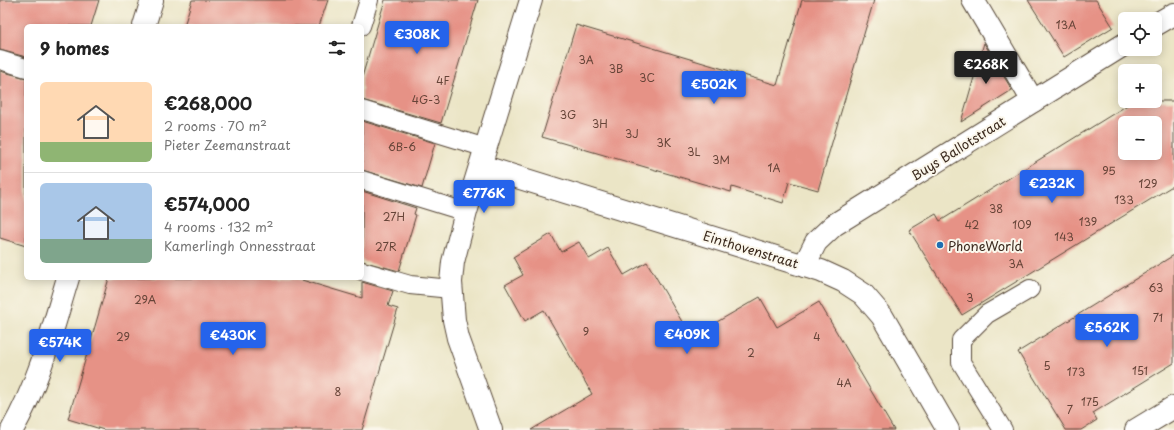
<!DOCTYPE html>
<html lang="en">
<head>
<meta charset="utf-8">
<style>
	body { margin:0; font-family:"Playpen Sans",sans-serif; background:#f6f6f6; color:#222; height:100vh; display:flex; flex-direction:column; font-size:15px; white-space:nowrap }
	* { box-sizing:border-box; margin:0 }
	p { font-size:13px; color:#767676 }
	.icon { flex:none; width:22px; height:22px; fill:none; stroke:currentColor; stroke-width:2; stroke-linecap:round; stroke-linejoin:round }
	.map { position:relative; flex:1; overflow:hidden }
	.sheet { position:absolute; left:24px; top:24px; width:340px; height:256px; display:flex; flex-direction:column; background:#fff; border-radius:6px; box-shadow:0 2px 10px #0003 }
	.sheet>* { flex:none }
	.controls { position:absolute; left:1118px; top:12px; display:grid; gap:8px }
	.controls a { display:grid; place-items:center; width:44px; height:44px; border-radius:6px; background:#fff; box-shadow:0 2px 10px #0003; font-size:20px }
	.price { position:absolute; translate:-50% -34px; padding:0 9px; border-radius:4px; background:#2563eb; color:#fff; font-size:13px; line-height:26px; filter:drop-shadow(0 1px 2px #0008) }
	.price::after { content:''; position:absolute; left:50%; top:24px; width:12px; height:9px; margin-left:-6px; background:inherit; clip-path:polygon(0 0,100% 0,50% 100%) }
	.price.current { background:#222; color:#fff }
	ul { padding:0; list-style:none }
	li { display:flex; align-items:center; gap:12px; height:100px; padding:0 16px }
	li+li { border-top:1px solid #e0e0e0 }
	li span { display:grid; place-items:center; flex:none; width:112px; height:80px; border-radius:6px; color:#555 }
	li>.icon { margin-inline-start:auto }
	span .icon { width:48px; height:48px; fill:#fffc; stroke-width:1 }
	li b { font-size:17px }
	h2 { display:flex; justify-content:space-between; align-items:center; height:48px; padding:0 16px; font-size:17px }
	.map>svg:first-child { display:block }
</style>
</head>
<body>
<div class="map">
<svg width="1174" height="430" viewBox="0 0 1174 430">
	<rect width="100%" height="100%" fill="#fbf7ec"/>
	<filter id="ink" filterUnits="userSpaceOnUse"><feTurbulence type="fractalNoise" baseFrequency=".025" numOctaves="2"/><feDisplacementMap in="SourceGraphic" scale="8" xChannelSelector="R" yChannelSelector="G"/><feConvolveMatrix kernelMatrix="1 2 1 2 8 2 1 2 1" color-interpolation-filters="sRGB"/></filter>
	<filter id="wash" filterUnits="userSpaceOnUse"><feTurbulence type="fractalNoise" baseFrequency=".012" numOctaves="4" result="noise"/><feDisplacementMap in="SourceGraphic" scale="16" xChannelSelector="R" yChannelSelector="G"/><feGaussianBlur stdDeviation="0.9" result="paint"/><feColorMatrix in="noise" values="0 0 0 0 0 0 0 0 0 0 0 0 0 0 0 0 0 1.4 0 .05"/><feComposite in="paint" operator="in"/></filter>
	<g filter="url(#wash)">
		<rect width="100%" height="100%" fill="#ebe5c6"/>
		<g id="blocks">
			<g fill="#e69286" fill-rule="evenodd">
				<polygon points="0,0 99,0 91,26 26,26 26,57 0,50"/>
				<polygon points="192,0 328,0 319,26 184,26"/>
				<polygon points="385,0 478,0 441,123 362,100 362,77"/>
				<polygon points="802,0 874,0 818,190 789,182 783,203 732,187 731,192 542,137 576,25 777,85"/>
				<polygon points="1028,0 1096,0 1113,27 1064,57"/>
				<polygon points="984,43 1012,90 961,122"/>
				<polygon points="0,71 26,78 26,246 0,238"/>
				<path d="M1134,101h40v84l-212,130 -53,-85 27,-16 4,7zM1125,123h30v30h-30z"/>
				<polygon points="362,121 435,143 422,188 362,170"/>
				<polygon points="362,191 416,208 414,214 416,215 399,271 362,261"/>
				<polygon points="551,234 561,252 579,242 589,259 608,248 624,275 647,262 691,337 760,297 777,327 819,302 894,430 531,430 592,394 544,310 525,321 505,285 523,275 513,257"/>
				<polygon points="1174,255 1174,363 1093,413 1097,420 1081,430 1066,430 1018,352"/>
				<polygon points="109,278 295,278 362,298 362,282 393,291 388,306 398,309 362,430 104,430 68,419"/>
			</g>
		</g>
	</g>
	<g filter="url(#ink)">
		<use href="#blocks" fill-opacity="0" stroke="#554637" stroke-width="1"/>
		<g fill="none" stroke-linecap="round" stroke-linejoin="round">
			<defs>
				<g id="lane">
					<polyline points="361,26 369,0"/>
					<polyline points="0,60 26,68"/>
					<polyline points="362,110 486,148"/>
					<polyline points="362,180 466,212"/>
					<polyline points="362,271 410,285 451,289"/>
					<polyline points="1003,430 961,362 961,340 987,314 1030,289"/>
				</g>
				<g id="street">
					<polyline points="973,0 1033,101"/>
					<polyline points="1155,25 1174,14"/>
					<polyline points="144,26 152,0"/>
					<polyline points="481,166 821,271 843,281 863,294 882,316 948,430"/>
					<polyline points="804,266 816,242 834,225 1125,44"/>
					<path d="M12,430c27,-47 40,-100 56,-152"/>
					<polyline points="491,430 458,338 454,320 451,282 453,262 466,212 531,0"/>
					<polyline points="1136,430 1174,407"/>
				</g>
			</defs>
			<use href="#lane" stroke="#554637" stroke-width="20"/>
			<use href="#street" stroke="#554637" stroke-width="24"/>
			<use href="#lane" stroke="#fff" stroke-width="18"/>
			<use href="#street" stroke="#fff" stroke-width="22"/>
		</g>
	</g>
	<circle fill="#1f6fb2" stroke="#fbf7ec" stroke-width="1.5" cx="940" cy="245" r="4"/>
	<g text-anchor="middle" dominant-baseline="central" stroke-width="4" stroke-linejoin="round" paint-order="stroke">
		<g font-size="11" fill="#664438">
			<text x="1066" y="24">13A</text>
			<text x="586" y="59">3A</text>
			<text x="616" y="68">3B</text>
			<text x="647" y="77">3C</text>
			<text x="443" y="80">4F</text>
			<text x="426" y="99">4G-3</text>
			<text x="568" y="114">3G</text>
			<text x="600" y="123">3H</text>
			<text x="632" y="133">3J</text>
			<text x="664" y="142">3K</text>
			<text x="402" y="146">6B-6</text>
			<text x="694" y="151">3L</text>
			<text x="721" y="159">3M</text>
			<text x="774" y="167">1A</text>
			<text x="1109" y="170">95</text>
			<text x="1148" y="183">129</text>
			<text x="1124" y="199">133</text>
			<text x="996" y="208">38</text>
			<text x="394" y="216">27H</text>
			<text x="1088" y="221">139</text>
			<text x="972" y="224">42</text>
			<text x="1022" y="224">109</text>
			<text x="1064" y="236">143</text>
			<text x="386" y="246">27R</text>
			<text x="1016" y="263">3A</text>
			<text x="1156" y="287">63</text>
			<text x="970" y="297">3</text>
			<text x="145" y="299">29A</text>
			<text x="1158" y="317">71</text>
			<text x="586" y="331">9</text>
			<text x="123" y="336">29</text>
			<text x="817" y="336">4</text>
			<text x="751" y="352">2</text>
			<text x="1047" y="365">5</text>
			<text x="1140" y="370">151</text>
			<text x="1076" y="371">173</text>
			<text x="844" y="382">4A</text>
			<text x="338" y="391">8</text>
			<text x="1090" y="401">175</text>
			<text x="1070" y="409">7</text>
		</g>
		<g font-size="13" fill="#3b2a1e" stroke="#fbf7ec">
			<text transform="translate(958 148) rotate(-32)">Buys Ballotstraat</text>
			<text transform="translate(751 249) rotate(17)">Einthovenstraat</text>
		</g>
		<g font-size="13" fill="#3b2a1e" stroke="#fbf7ec" text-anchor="start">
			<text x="948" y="245">PhoneWorld</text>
		</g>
	</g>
</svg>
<div class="controls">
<a><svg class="icon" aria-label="locate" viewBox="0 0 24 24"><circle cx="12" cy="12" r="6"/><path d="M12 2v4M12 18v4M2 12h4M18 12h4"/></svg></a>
<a>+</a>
<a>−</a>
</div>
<b class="price" style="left:417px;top:55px">€308K</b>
<b class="price current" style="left:986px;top:85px">€268K</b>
<b class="price" style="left:714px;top:105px">€502K</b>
<b class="price" style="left:1052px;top:204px">€232K</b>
<b class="price" style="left:484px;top:214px">€776K</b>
<b class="price" style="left:1107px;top:348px">€562K</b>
<b class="price" style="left:687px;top:355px">€409K</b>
<b class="price" style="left:233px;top:356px">€430K</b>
<b class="price" style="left:60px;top:363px">€574K</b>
<section class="sheet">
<h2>9 homes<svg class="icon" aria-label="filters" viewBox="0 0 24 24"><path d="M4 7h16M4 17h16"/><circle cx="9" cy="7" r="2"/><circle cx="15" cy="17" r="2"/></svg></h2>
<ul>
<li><span style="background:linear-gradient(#ffd9b3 75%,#8fb573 0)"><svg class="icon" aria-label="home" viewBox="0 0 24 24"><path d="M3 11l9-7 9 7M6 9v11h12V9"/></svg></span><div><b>€268,000</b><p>2 rooms · 70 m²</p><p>Pieter Zeemanstraat</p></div></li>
<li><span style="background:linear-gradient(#a9c7e8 70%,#7fa58c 0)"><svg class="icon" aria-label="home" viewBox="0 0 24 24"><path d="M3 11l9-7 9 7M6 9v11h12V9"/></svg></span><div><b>€574,000</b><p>4 rooms · 132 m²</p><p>Kamerlingh Onnesstraat</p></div></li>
</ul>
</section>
</div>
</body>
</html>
